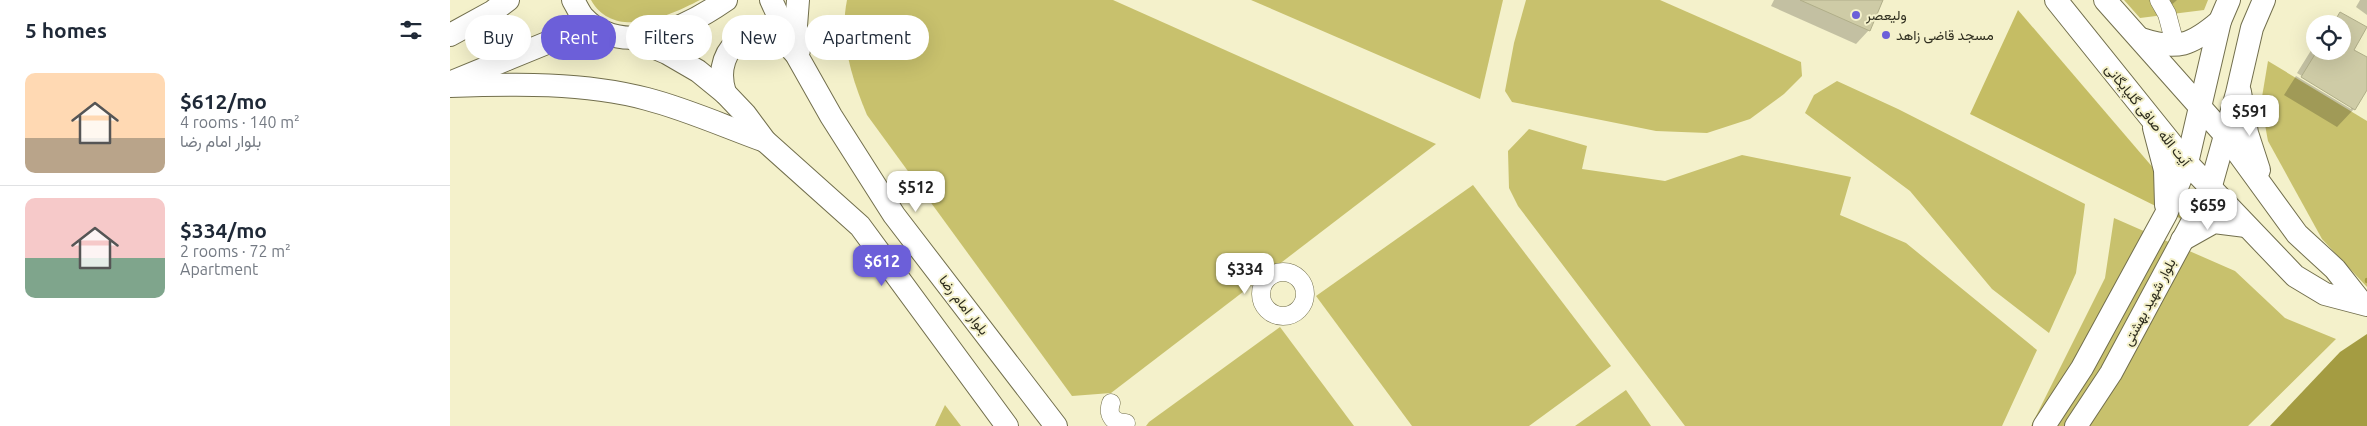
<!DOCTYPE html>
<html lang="en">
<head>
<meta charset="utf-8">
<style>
	body { margin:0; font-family:Ubuntu,Vazirmatn,sans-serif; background:#f2f2f3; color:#1f2937; height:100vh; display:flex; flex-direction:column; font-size:19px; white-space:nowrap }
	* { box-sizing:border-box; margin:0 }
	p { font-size:16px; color:#747a83 }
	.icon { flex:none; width:28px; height:28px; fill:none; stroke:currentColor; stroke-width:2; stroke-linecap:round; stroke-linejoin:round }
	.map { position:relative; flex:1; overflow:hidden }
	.side { display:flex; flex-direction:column; background:#fff; width:450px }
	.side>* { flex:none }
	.guide { position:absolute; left:15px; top:15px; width:475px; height:45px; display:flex; gap:10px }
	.controls { position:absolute; left:1856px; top:15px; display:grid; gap:10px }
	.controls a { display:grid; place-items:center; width:45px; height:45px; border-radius:50%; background:#fff; box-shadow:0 5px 20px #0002; font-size:25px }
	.price { position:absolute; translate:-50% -42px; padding:0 11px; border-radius:10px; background:#fff; color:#222; font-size:16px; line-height:32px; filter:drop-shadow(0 1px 2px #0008) }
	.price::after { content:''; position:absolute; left:50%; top:30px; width:15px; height:11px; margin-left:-8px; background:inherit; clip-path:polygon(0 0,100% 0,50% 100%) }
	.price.selected { background:#6c5fd9; color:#fff }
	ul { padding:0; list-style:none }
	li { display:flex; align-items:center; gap:15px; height:125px; padding:0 25px }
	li+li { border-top:1px solid #e0e1e3 }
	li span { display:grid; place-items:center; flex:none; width:140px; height:100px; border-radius:10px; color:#555 }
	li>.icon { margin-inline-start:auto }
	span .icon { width:60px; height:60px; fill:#fffc; stroke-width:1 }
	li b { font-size:21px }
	h2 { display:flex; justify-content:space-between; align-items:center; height:60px; padding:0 25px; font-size:21px }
	.tag { padding:0 18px; border-radius:22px; background:#fff; box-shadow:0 5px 20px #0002; font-size:18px; line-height:45px }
	.tag.selected { background:#6c5fd9; color:#fff }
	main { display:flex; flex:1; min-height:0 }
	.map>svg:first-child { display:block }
</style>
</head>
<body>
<main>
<section class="side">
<h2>5 homes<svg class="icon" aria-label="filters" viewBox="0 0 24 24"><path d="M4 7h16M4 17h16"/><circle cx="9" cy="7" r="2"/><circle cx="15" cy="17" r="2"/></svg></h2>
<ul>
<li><span style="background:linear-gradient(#ffd9b3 65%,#b9a48a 0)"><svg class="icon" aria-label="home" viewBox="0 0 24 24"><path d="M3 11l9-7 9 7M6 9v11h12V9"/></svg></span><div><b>$612/mo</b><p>4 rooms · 140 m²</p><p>بلوار امام رضا</p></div></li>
<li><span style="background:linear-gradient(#f6c9c9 60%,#7fa58c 0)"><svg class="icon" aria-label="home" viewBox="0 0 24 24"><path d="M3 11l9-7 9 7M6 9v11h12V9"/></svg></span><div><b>$334/mo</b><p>2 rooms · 72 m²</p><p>Apartment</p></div></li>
</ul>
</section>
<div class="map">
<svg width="1917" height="426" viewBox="0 0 1917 426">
	<rect width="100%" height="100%" fill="#f4f1cb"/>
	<g fill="#c8c16d">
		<path d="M141,0h109c-31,16 -86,41 -109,0z"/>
		<path d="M397,0h266l323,144 -325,249 -39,3 -205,-281c-15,-36 -28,-76 -20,-115z"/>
		<polygon points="801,0 1053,0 1030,99"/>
		<polygon points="1076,0 1210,0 1351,62 1352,76 1334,94 1300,119 1257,133 1206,131 1062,102 1055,91 1064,43"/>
		<polygon points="1674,0 1758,0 1754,10 1690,18"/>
		<polygon points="1818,61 1917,121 1917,287 1872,239 1818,141 1811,103"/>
		<polygon points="1387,81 1448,109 1635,204 1626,273 1599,333 1542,289 1460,191 1355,113 1364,95"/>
		<polygon points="1079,129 1137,146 1132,169 1215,181 1292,155 1401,177 1390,215 1456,243 1587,350 1552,426 1235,426 1068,206 1059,188 1058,151"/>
		<polygon points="1023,185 1161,366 1079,426 962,426 866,296"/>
		<polygon points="1664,218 1785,271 1835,318 1886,339 1798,426 1581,426 1655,278"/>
		<polygon points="830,327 904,426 696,426 699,422"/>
		<polygon points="1176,390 1201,426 1125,426"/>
		<polygon points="495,405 511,426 485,426"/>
	</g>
	<polygon fill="#c5bd64" points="1568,10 1758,232 1520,114"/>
	<polygon fill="#a49c42" points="1917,334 1917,426 1820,426 1890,352"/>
	<g fill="#0003">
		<polygon points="1324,0 1431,0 1419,30 1406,44 1321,6"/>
		<polygon points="1701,0 1727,0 1718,8"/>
		<polygon points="1910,0 1917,0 1917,15 1906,7"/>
		<polygon points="1891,13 1903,50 1917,59 1917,88 1904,109 1887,127 1834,95 1846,76 1901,109 1901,106 1847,73 1865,44 1865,51 1892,51 1892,24 1880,24"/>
	</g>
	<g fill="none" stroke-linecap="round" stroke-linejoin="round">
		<polyline stroke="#a49c42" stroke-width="4.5" points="1917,281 1917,280"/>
	</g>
	<g fill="#cecba6" stroke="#b0ae89">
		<polygon points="1350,0 1433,0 1420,31"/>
		<polygon points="1890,12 1917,27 1904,50 1917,57 1917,90 1905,110 1851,77 1867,51 1892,51 1892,24 1883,24"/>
	</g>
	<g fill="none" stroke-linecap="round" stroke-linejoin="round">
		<defs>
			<g id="minor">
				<polyline points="1709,0 1717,14 1725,44"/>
				<circle cx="833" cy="294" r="22"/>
				<path d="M661,403c-4,12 2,20 15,20"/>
			</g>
			<g id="major">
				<path d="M123,0c3,5 6,12 10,17 40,43 104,10 143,-17"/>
				<polyline points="321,0 346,54 381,116 444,215 606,426"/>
				<polyline points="348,0 346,26 349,50"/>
				<polyline points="1606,0 1737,163 1845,276 1875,294 1917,305"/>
				<polyline points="1655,0 1775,135 1847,234 1885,269 1911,302"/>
				<path d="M38,15c21,13 24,20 19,44"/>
				<polyline points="0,35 42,12 58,0"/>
				<polyline points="184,39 217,53 248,71 275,93 295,114 315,141 410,226 557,426"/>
				<path d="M1691,39c36,12 51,6 79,-18"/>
				<polyline points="4,81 109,38 132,33 156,33"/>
				<path d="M0,86c65,-2 133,-4 197,13 39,10 79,28 118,42"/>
				<polyline points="1790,92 1797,133 1809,170"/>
				<path d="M275,93c-16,-49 37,-81 69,-41"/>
				<polyline points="1704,128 1715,170 1716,205"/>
				<polyline points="1732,240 1764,222 1796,226"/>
				<polyline points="1594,426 1632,368 1716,214 1737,163 1770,21 1779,0"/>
				<polyline points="1626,426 1661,373 1760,189 1787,93 1802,28 1814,0"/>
			</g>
		</defs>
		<use href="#minor" stroke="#726f4d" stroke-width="19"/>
		<use href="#major" stroke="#726f4d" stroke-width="24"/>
		<use href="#minor" stroke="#fff" stroke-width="18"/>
		<use href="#major" stroke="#fff" stroke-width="22"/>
	</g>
	<g fill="#6c5fd9" stroke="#f4f1cb" stroke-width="2">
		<circle cx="1406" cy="15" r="5"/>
		<circle cx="1436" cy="35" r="5"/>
	</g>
	<g text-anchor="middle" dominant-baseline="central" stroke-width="4" stroke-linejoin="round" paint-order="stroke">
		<g font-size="14" fill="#2e2d1e" stroke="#f4f1cb" text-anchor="start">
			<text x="1416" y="15">ولیعصر</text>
			<text x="1446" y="35">مسجد قاضی زاهد</text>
		</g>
		<g font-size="14" fill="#2e2d1e" stroke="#f4f1cb">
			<text transform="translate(1698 115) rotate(51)">آیت الله صافی گلپایگانی</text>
			<text transform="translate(1699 302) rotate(-62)">بلوار شهید بهشتی</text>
			<text transform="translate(514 305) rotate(52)">بلوار امام رضا</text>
		</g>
	</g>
</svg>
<div class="controls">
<a><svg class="icon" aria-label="locate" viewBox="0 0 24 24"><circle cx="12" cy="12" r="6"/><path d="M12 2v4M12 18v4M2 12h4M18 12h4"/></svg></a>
</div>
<b class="price" style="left:1800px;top:137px">$591</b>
<b class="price" style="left:466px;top:213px">$512</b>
<b class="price" style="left:1758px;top:231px">$659</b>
<b class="price selected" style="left:432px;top:287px">$612</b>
<b class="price" style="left:795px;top:295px">$334</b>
<div class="guide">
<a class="tag">Buy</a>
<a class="tag selected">Rent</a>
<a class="tag">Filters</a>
<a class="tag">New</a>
<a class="tag">Apartment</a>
</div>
</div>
</main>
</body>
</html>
